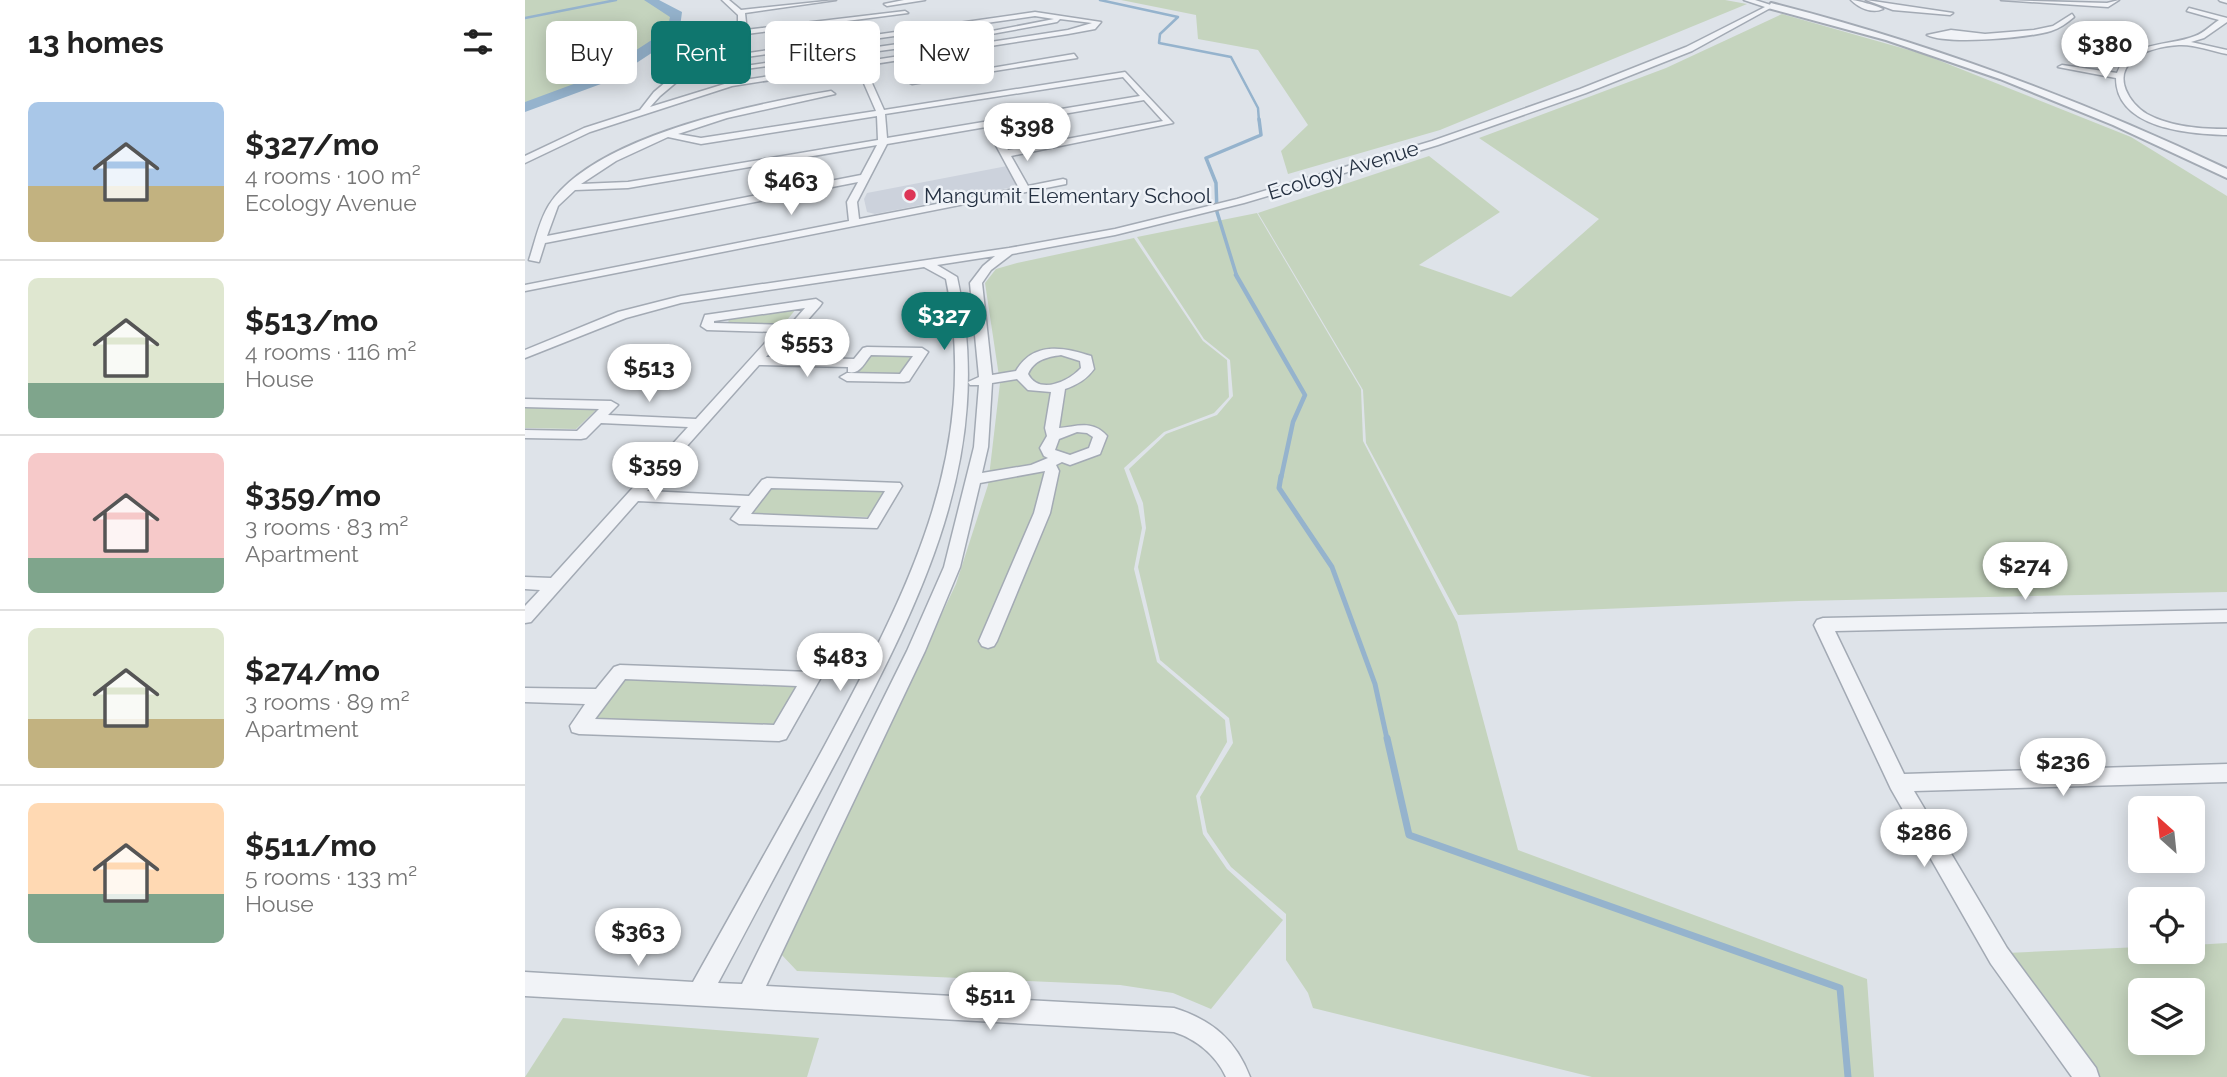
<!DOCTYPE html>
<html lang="en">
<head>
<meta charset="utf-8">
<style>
	body { margin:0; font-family:Raleway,sans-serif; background:#f2f2f2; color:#222; height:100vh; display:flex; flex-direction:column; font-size:26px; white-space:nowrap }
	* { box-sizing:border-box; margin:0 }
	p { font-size:23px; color:#767676 }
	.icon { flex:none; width:38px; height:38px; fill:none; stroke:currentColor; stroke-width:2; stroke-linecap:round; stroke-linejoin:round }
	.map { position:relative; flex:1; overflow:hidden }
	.side { display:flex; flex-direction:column; background:#fff; width:525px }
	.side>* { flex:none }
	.guide { position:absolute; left:21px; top:21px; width:665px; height:63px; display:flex; gap:14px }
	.needle { width:46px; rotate:333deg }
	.buttons { position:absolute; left:1603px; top:796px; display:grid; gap:14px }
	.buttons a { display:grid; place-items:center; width:77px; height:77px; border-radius:10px; background:#fff; box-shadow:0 4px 18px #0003; font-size:35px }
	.price { position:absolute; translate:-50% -60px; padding:0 16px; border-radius:24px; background:#fff; color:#222; font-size:23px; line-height:46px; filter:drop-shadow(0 2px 4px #0008) }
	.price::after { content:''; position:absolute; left:50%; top:42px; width:21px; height:16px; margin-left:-10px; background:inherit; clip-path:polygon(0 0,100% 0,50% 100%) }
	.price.active { background:#0f766e; color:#fff }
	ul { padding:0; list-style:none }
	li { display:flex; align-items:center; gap:21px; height:175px; padding:0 28px }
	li+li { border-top:2px solid #e0e0e0 }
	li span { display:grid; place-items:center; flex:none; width:196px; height:140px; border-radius:10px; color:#555 }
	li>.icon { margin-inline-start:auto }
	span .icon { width:84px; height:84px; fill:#fffc; stroke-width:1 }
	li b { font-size:30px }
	h2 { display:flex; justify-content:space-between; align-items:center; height:84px; padding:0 28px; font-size:30px }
	.pill { padding:0 24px; border-radius:10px; background:#fff; box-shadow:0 4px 18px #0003; font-size:24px; line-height:63px }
	.pill.active { background:#0f766e; color:#fff }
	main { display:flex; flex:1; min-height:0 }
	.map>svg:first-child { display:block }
</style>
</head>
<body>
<main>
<section class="side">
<h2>13 homes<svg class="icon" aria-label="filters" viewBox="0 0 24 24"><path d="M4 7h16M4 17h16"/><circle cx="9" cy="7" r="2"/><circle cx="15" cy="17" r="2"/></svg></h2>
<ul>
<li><span style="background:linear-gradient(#a9c7e8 60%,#c2b280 0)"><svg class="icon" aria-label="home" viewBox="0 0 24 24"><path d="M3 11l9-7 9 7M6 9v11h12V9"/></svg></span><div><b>$327/mo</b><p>4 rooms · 100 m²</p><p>Ecology Avenue</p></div></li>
<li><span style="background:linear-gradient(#dfe7d0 75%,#7fa58c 0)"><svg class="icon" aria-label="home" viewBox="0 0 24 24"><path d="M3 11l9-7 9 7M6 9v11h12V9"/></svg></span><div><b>$513/mo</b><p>4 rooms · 116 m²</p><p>House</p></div></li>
<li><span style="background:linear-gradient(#f6c9c9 75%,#7fa58c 0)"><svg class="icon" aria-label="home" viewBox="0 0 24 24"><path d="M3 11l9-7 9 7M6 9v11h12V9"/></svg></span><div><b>$359/mo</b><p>3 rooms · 83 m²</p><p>Apartment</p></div></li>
<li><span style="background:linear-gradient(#dfe7d0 65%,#c2b280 0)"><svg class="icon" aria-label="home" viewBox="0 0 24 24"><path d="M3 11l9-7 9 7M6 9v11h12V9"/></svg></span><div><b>$274/mo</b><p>3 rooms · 89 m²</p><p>Apartment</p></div></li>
<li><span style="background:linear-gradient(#ffd9b3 65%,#7fa58c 0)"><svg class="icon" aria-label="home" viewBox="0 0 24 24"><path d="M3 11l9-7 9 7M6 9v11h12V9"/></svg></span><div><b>$511/mo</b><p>5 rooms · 133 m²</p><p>House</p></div></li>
</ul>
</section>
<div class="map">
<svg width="1702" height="1077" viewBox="0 0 1702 1077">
	<rect width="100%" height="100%" fill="#dee3e9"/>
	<polygon fill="#ccd2dc" points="482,166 491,183 488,187 350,214 342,212 339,199 342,193"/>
	<g fill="#c5d4be" fill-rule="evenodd">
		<path d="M0,0h125l27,15 -3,17c-54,41 -84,56 -149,75z"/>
		<polygon points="596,0 1200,0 1222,4 915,130 763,174 756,151 783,125 733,50 673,39 671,15"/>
		<polygon points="1257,14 1398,54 1606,137 1702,196 1702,592 1274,601 933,615 841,443 838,390 733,213 904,156 975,212 894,265 986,297 1074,219 954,138 1141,68"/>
		<polygon points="732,213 836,389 838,441 932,622 993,850 1342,979 1349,1077 1067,1077 788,1008 783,993 761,960 761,914 706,867 682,832 675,797 708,743 704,718 635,660 613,567 621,528 618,503 604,469 641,434 692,415 708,396 705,360 679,339 612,237"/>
		<polygon points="609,238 678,341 702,360 704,397 689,413 639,432 599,468 613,506 617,528 609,569 632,662 700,720 702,742 671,796 678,834 702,869 758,920 686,1009 648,993 595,985 272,971 255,953 431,584 463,485 475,383 460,283 471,269 492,263"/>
		<polygon points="271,309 258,325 203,324 204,318"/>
		<polygon points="345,354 391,354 377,375 330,374"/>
		<polygon points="0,407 72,409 51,429 0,428"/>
		<polygon points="245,488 361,490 345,517 226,515"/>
		<polygon points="96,678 276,684 252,728 62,722"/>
		<path d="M1702,943v134h-128l-92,-124 133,-6v5h53v-7zM1615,990h53v53h-53z"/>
		<polygon points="38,1018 294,1038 282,1077 0,1077"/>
	</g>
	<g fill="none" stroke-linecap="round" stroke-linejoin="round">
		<g stroke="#95b3cd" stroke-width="2.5">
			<polyline points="575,0 653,17 635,34 634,43 706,57 733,108 734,121"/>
			<polyline points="0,18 91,0"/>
		</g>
		<polyline stroke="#95b3cd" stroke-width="3.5" points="712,277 692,212 691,183 681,158 736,135 734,119"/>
		<polyline stroke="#95b3cd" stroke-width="4.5" points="711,275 780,395 768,422 756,478"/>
		<polyline stroke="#95b3cd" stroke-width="5" points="756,476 754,488 807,567 850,684 862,739"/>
		<polyline stroke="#95b3cd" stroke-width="7" points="862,738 884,835 1315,988 1323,1077"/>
		<polygon fill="#95b3cd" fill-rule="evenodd" points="119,0 134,0 157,12 154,35 84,81 0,112 0,102 73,75 142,30 145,17"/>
		<defs>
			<g id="minor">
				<polygon points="197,0 204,0 216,10 311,0 220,13 221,23 212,31 380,11 383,13 206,36 135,96 125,107 206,82 543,30 567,23 535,19 532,22 461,35 457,33 529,19 510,16 179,63 182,59 510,12 576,22 570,29 543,34 207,86 65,132 0,163 0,156 59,128 115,110 129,92 213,22 213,15"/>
				<polygon points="379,0 400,0 362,6 359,4"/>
				<path d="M1219,0h11l19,6 -82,45 -106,42 -148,52 -194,58 -129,32 -103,19 -21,16 -9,13 10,92 24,-4c17,-30 48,-24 75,-15l3,13c-7,10 -17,16 -29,20l-6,39c17,-1 33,-9 48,8l-7,18 -30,11 -8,-3 -6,3 3,6 -9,42 -53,128 -3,5 -6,2 -6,-2 -3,-5 55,-128 11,-42 -65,12 -20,84 -35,84 -159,335 408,22c38,12 62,32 76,69h-24c-10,-22 -30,-38 -52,-45l-649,-36v-24l168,10c44,-79 89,-158 132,-237 80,-148 157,-292 121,-466l-22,-12 -243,36 -55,15 -101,40v-8l93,-38 63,-16 328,-48 106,-19 122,-30 195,-58 148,-52 106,-42 79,-40zM470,256l-12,10 -13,17 9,94 -11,5 2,3h9l-5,62 -30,120 -37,84 -165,333 -24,-1c41,-76 81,-153 122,-229 80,-152 157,-299 117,-477l-20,-12zM536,355l19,6 1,7c-13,14 -42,27 -53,6 6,-14 19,-17 33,-19zM492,379l11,11 23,2 -6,36 2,8 -7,12 4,8 4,2 -17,7 -49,8 6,-26 4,-64zM552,432l10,1 6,4 -4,11 -19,7 -15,-5 4,-11z"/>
				<path d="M1326,0c6,0 26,6 32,9 -11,5 -24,-1 -32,-9z"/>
				<polygon points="1341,0 1428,13 1425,15 1368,10"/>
				<polygon points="1476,0 1582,3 1594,0 1583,7"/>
				<polygon points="1694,0 1702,0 1702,3 1695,1"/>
				<path d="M1664,8l38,10v4l-23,16 -13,4 36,8v4c-15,-3 -34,-10 -48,-9 -15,1 -35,5 -46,15 -21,17 -3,44 14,54 24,13 54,15 80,15v6c-37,-1 -111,-6 -111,-57l-58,-11 4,-2 55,8c12,-33 51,-26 78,-37 9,-3 16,-11 24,-16l-32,-9z"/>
				<path d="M1547,14l2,3c-7,6 -14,11 -23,14 -23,7 -104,14 -124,4l24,-5 34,4 49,-4 19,-4z"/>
				<polygon points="373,44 376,48 168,76 164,74"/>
				<polygon points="549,54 552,58 387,84 383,82"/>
				<path d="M338,70l4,2 17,38 241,-38 48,51 -162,33 17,30 35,-7 3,1v4l-541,107v-6l324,-64 -2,-19 11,-20 -313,61 -6,19 -10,-2c6,-18 10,-39 20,-55 45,-69 205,-101 282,-114l4,3 -108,24 -49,16 23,4 175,-27 -17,-39zM598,77l17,19 -253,42 -2,-24zM619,100l19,21 -155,29 -14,-24zM352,116l1,24 -250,42 -47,2 35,-23 52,-24 33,7zM461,127l33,61 -160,31 -2,-17 30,-58zM352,145l-16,30 -314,61 11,-30 17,-16 53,-2z"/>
				<path d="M291,299l6,4 -2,3 -23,26h-9l-22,25 88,2 9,-11 4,-1 55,1 6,4 -19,29 -5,1 -57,-1 -7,-4 7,-4 53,1 13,-18 -42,-1c-7,8 -11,20 -23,17v-5l-89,-2 -112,126 102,5 13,-16 5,-2 133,5 2,3 -25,42 -138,-4 -8,-5 10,-13 -103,-5 -107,121 -6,1v-17l15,-16 -15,-1v-12l26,1 137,-151 -87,-4 -15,15 -5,1 -56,-1v-8l52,1 22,-22 -74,-2v-8l86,2 7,4 -10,10 88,4 79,-87 -68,-2 -6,-4 4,-11zM280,308l-15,17 -76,-2v-2zM246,488l114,3 -17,28 -117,-5z"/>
				<polygon points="1702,610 1702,622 1310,631 1379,774 1702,764 1702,782 1389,791 1482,948 1571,1068 1574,1077 1547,1077 1466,964 1366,789 1289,625 1292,620 1298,618"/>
				<path d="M95,665l191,7 6,2 3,5 -34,60 -7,2 -200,-7 -7,-2 -2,-6 15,-22 -60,-2v-14l71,1 18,-22zM100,679l172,7 -23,39 -179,-6z"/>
			</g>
			<path id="tertiary" d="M1246,3c158,40 309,96 456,166v9l-114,-53 -113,-46 -114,-39 -118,-32z"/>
		</defs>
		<use href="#minor" stroke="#a3aab4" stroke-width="3"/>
		<use href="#tertiary" stroke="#a3aab4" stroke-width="4"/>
		<use href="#minor" fill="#f1f3f7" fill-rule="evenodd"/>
		<use href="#tertiary" fill="#f1f3f7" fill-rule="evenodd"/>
	</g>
	<circle fill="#dd3556" stroke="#eef2f7" stroke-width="2.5" cx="385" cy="195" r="7"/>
	<g text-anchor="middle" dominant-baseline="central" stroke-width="5" stroke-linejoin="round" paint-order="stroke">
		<g font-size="21" fill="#253142" stroke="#eef2f7">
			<text transform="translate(818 170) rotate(-17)">Ecology Avenue</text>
		</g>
		<g font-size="21" fill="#253142" stroke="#eef2f7" text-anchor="start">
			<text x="399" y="195">Mangumit Elementary School</text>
		</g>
	</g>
</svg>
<div class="buttons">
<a><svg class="needle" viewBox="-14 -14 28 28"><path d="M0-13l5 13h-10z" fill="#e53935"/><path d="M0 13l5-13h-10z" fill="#767676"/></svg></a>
<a><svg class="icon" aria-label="locate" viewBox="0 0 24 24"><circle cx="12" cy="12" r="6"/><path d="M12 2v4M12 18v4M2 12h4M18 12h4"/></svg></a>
<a><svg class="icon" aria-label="layers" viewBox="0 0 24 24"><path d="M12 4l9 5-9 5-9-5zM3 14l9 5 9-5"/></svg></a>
</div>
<b class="price" style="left:1580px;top:81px">$380</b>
<b class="price" style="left:502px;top:163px">$398</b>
<b class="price" style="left:266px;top:217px">$463</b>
<b class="price active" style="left:419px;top:352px">$327</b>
<b class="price" style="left:282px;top:379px">$553</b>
<b class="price" style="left:124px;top:404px">$513</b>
<b class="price" style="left:130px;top:502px">$359</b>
<b class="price" style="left:1500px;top:602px">$274</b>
<b class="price" style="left:315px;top:693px">$483</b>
<b class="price" style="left:1538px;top:798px">$236</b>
<b class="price" style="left:1399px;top:869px">$286</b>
<b class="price" style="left:113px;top:968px">$363</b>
<b class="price" style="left:465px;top:1032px">$511</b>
<div class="guide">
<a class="pill">Buy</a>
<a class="pill active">Rent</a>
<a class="pill">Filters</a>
<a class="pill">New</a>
</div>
</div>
</main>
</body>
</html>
